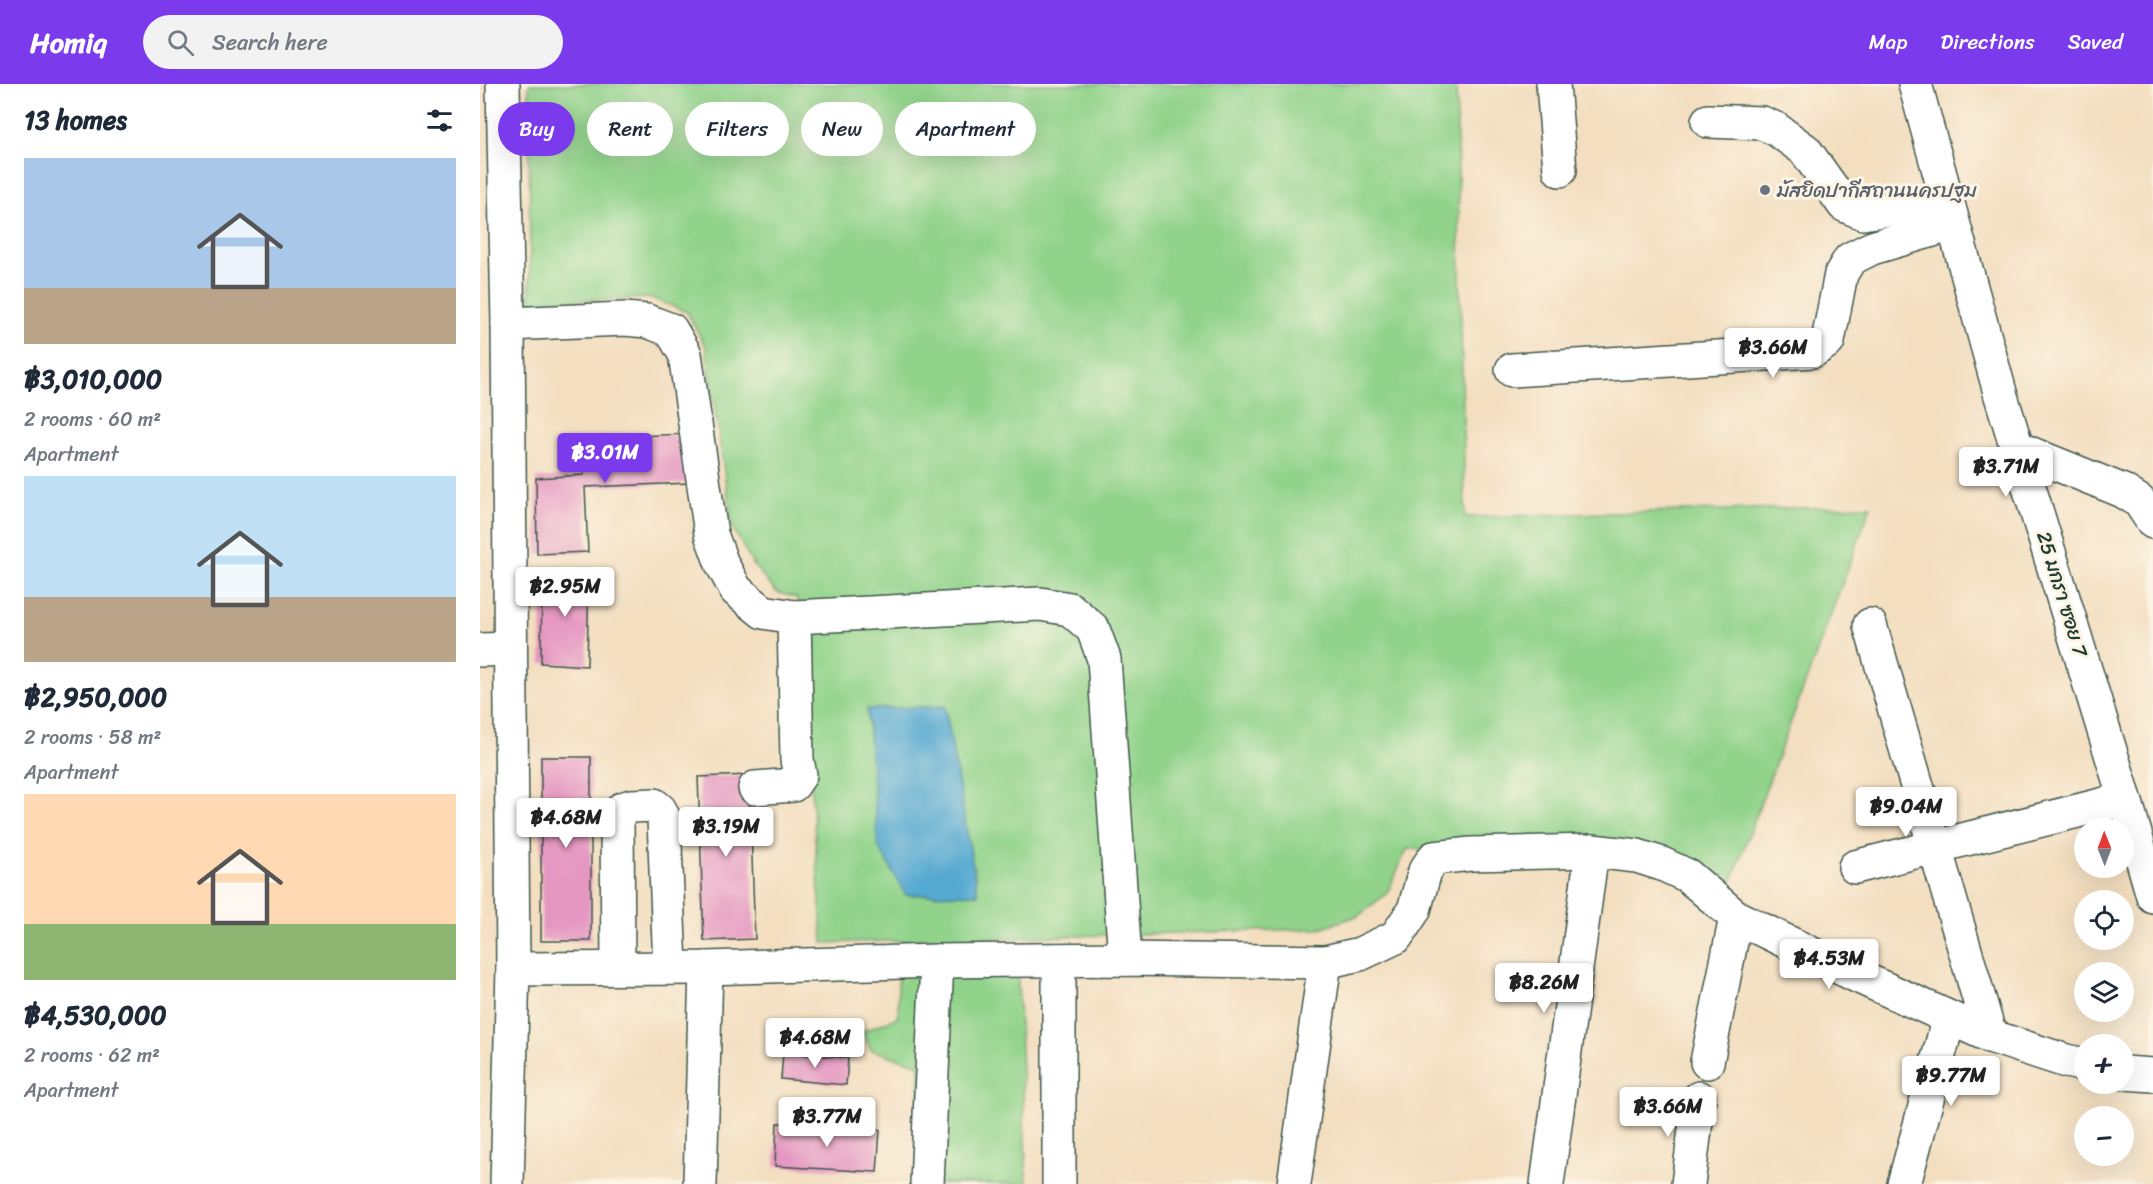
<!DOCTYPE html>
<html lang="en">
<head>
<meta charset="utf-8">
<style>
	body { margin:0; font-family:Sriracha,"Playpen Sans Thai",sans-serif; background:#f2f2f3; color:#1f2937; height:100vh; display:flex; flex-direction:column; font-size:22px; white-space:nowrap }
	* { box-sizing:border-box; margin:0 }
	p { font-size:20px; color:#747a83 }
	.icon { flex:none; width:33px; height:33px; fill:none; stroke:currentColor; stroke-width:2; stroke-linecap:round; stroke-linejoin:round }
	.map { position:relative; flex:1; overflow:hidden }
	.details { display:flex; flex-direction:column; background:#fff; width:480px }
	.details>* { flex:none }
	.hud { position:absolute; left:18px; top:18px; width:570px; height:54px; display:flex; gap:12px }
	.needle { width:39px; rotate:359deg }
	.fabs { position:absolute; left:1594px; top:734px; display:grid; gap:12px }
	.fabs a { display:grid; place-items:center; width:60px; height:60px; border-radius:50%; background:#fff; box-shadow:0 6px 24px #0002; font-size:30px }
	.price { position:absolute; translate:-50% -51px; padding:0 14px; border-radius:6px; background:#fff; color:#222; font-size:20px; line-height:39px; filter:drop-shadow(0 2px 3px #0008) }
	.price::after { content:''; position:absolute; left:50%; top:36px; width:18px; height:14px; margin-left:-9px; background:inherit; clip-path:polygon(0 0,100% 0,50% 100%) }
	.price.selected { background:#7c3aed; color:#fff }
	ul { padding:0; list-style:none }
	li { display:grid; align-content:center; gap:12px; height:318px; padding:0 24px }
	li span { display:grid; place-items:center; height:186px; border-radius:0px; color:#555 }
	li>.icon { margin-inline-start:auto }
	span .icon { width:108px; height:108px; fill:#fffc; stroke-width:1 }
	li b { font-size:26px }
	h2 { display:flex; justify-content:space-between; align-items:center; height:72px; padding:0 24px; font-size:26px }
	.chip { padding:0 21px; border-radius:27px; background:#fff; box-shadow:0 6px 24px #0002; font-size:21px; line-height:54px }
	.chip.selected { background:#7c3aed; color:#fff }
	header { display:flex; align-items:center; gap:36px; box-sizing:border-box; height:84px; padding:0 30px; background:#7c3aed; color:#fff }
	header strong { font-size:28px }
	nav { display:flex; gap:33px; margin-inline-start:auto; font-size:21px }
	.search { width:420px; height:54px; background:#f2f2f3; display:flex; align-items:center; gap:15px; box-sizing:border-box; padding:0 21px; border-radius:33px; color:#747a83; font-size:22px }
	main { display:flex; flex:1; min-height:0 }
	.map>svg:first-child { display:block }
</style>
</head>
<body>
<header>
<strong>Homiq</strong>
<div class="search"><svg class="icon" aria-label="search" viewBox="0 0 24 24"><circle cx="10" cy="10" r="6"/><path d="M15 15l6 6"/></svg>Search here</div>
<nav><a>Map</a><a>Directions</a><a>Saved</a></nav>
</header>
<main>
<section class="details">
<h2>13 homes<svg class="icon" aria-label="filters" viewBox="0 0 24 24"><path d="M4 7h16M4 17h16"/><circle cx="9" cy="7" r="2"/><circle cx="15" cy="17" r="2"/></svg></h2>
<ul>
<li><span style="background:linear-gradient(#a9c7e8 70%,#b9a48a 0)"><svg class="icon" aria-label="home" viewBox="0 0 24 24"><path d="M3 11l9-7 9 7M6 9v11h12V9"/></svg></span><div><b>฿3,010,000</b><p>2 rooms · 60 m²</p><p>Apartment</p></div></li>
<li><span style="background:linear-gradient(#bfe0f5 65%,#b9a48a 0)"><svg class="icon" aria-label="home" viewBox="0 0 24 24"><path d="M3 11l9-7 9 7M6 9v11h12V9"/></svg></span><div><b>฿2,950,000</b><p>2 rooms · 58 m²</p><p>Apartment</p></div></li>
<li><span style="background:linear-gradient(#ffd9b3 70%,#8fb573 0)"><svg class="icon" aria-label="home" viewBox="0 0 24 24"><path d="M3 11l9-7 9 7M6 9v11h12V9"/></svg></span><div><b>฿4,530,000</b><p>2 rooms · 62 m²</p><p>Apartment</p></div></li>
</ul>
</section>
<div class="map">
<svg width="1673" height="1100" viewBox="0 0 1673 1100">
	<rect width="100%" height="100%" fill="#fcf5e5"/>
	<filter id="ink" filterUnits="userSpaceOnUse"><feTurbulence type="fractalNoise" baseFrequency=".0167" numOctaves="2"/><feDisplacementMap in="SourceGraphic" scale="12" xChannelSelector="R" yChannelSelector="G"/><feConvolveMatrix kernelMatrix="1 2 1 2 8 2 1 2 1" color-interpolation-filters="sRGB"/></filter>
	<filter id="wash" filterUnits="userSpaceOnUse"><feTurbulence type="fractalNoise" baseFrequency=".008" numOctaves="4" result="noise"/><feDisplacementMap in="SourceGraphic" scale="24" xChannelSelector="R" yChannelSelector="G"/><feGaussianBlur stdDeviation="1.35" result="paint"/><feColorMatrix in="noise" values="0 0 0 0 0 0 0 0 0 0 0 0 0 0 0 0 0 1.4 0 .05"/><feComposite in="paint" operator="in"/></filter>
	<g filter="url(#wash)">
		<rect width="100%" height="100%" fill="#f3dec0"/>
		<g fill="#91d38b" stroke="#588860" stroke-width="1.5">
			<polygon points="49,0 976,0 985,433 1391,422 1251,799 1194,779 1134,767 927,765 907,809 878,832 836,845 343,859 317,514 296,508 272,479 252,442 226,263 207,228 171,214 50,218"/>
			<polygon points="537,876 547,1100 437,1100 440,981 391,966 382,948 418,933 418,878"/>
		</g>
		<polygon fill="#55a9d1" stroke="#3a7382" stroke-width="1.5" points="465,622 498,810 426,811 398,762 387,625"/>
		<g id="blocks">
			<g fill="#e597c1">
				<polygon points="208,350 211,399 105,403 108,468 57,470 56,394 104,391 103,354"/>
				<polygon points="62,487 109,488 107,582 61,579"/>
				<rect x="61" y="673" width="50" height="184"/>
				<polygon points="269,691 275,855 224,857 218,693"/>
				<polygon points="303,969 368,974 366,1001 301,995"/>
				<polygon points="297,1039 400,1046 397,1088 295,1082"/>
			</g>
		</g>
	</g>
	<g filter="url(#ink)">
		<use href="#blocks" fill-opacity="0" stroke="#3f5549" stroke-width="1.5"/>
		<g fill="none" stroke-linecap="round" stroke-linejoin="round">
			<defs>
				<g id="minor">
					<polyline points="23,0 28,240 33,885 27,1100"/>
					<polyline points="1073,0 1080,86"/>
					<polyline points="1435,0 1521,312 1645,715 1673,812"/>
					<polyline points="1228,37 1282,39 1296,45 1325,66 1364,121 1383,129 1467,117"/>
					<polyline points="28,240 144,235 167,237 191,246 205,270 231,450 242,480 256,506 283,528 314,533 560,520 590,525 613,545 624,575 645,875"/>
					<polyline points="1032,286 1333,267 1348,257 1361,190 1370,175 1392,164 1473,140"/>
					<polyline points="1537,364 1643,407 1659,417 1673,438"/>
					<polyline points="1390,541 1510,952"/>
					<polyline points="0,566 30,565"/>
					<polyline points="275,704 313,701 320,691 317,676 314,533"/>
					<polyline points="1375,783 1645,715"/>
					<polyline points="579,876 579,1100"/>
					<polyline points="138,884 137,734 142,725 151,722 174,721 180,726 184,735 190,884"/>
					<polyline points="33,885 226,884 457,877 645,875 845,878 880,870 916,853 934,826 945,787 954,774 991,770 1112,767 1157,772 1182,780 1208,792 1256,833 1375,891 1510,952 1586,977 1605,981"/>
					<polyline points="1227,978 1256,833"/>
					<polyline points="1644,989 1673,991"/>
					<polyline points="220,1100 226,884"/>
					<polyline points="447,1100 457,877"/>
					<polyline points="814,1100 845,878"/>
					<polyline points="1067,1100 1112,767"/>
					<polyline points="1208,1100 1219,1014"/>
					<polyline points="1424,1100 1469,934"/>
				</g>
			</defs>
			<use href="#minor" stroke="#3f5549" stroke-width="36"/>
			<use href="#minor" stroke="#fff" stroke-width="33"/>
		</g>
	</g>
	<circle fill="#6b7280" stroke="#fcf5e5" stroke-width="2" cx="1285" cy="106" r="6"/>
	<g text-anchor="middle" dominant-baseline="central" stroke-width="6" stroke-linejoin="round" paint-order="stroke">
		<g font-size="20" fill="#5b616d" stroke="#fcf5e5" text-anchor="start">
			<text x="1297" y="106">มัสยิดปากีสถานนครปฐม</text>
		</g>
		<g font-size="20" fill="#1f3d34" stroke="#fcf5e5">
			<text transform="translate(1582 510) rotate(73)">25 มกรา ซอย 7</text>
		</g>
	</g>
</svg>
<div class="fabs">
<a><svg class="needle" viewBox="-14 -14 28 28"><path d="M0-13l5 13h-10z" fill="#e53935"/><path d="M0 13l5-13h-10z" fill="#747a83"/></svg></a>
<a><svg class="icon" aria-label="locate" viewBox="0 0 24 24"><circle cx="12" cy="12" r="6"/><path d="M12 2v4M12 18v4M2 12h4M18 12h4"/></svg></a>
<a><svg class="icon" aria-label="layers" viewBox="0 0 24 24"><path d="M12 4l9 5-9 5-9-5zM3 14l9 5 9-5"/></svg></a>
<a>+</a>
<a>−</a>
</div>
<b class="price" style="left:1293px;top:295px">฿3.66M</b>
<b class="price selected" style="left:125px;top:400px">฿3.01M</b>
<b class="price" style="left:1526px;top:414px">฿3.71M</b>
<b class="price" style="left:85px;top:534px">฿2.95M</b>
<b class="price" style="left:1426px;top:754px">฿9.04M</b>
<b class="price" style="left:86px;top:765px">฿4.68M</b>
<b class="price" style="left:246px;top:774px">฿3.19M</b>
<b class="price" style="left:1349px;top:906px">฿4.53M</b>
<b class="price" style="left:1064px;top:930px">฿8.26M</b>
<b class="price" style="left:335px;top:985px">฿4.68M</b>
<b class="price" style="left:1471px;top:1023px">฿9.77M</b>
<b class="price" style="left:1188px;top:1054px">฿3.66M</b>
<b class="price" style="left:347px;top:1064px">฿3.77M</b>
<div class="hud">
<a class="chip selected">Buy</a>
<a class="chip">Rent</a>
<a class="chip">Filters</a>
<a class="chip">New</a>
<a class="chip">Apartment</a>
</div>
</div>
</main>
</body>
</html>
